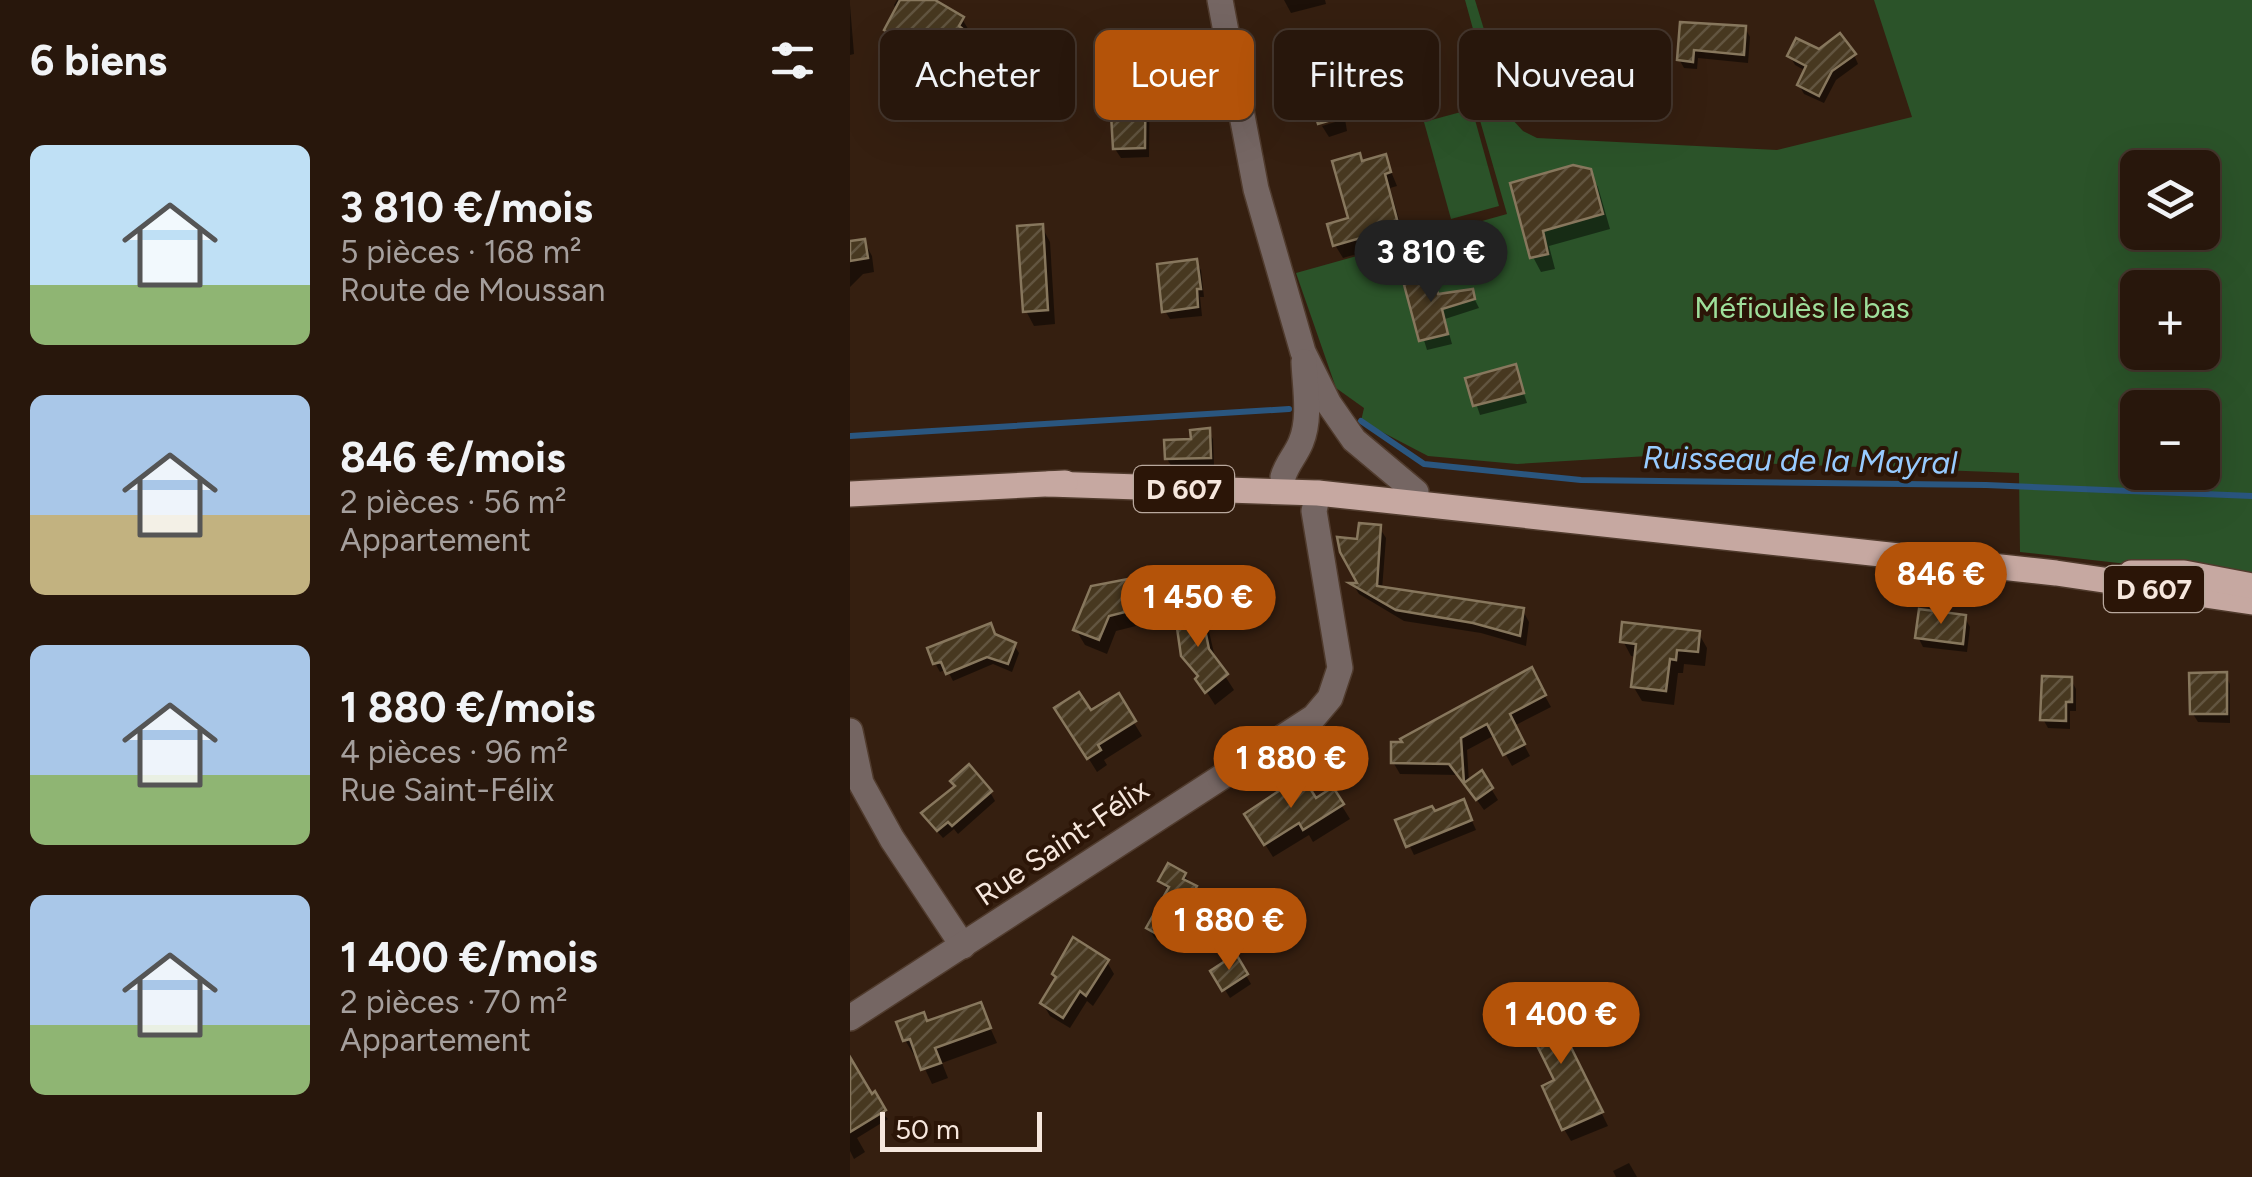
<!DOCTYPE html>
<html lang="fr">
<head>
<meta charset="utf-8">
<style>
	body { margin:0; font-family:Figtree,sans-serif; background:#302015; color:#f1f3f6; height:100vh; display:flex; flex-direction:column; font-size:38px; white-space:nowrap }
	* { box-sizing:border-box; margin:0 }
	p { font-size:32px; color:#a59f9d }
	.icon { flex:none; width:55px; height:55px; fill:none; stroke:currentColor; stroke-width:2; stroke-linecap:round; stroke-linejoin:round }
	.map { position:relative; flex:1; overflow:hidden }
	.drawer { display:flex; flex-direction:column; background:#28170c; width:850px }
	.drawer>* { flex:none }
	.guide { position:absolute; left:30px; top:30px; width:950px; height:90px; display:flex; gap:20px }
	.fabs { position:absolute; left:1270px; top:150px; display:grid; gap:20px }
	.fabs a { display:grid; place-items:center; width:100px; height:100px; border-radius:15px; background:#28170c; box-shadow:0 10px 40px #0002,0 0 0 2px #44362d; font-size:50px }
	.scale { position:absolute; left:30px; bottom:25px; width:162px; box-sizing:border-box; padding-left:10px; border:5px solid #f6e7dd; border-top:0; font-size:28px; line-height:35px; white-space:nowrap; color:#f6e7dd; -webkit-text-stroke:8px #2b1507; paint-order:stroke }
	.price { position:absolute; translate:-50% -85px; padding:0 22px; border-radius:35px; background:#b45309; color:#fff; font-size:32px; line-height:65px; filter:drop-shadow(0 2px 5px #0008) }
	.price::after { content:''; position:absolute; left:50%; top:60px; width:30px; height:22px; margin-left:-15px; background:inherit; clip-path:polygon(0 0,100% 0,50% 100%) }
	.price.selected { background:#222; color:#fff }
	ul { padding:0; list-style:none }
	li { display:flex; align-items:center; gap:30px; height:250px; padding:0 30px }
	li span { display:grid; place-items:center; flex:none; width:280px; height:200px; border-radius:15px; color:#555 }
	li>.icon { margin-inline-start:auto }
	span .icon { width:120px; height:120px; fill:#fffc; stroke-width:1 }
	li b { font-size:42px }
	h2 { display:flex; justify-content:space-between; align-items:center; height:120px; padding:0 30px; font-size:42px }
	.chip { padding:0 35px; border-radius:15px; background:#28170c; box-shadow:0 10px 40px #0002,0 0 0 2px #44362d; font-size:35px; line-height:90px }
	.chip.selected { background:#b45309; color:#fff }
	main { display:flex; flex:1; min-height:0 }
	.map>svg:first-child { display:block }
</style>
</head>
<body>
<main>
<section class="drawer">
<h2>6 biens<svg class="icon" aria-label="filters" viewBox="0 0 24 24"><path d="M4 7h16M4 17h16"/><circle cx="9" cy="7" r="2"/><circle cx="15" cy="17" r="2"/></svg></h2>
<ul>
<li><span style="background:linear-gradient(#bfe0f5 70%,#8fb573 0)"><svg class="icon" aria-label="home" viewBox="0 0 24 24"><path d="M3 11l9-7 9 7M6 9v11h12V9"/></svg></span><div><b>3 810 €/mois</b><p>5 pièces · 168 m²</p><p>Route de Moussan</p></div></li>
<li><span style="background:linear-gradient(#a9c7e8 60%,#c2b280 0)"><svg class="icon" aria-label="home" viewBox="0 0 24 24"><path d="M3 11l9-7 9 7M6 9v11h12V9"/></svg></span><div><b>846 €/mois</b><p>2 pièces · 56 m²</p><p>Appartement</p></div></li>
<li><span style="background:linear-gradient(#a9c7e8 65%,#8fb573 0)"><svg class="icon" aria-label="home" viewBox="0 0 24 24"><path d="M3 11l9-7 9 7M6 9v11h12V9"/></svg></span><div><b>1 880 €/mois</b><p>4 pièces · 96 m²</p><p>Rue Saint-Félix</p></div></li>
<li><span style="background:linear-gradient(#a9c7e8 65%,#8fb573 0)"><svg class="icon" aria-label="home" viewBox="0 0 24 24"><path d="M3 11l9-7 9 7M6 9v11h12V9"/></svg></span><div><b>1 400 €/mois</b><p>2 pièces · 70 m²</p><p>Appartement</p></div></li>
</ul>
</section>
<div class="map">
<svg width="1402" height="1177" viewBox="0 0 1402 1177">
	<defs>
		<pattern id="building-hatch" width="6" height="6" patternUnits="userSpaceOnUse" patternTransform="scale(2.5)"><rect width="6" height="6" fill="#473820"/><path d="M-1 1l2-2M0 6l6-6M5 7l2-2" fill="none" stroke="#625540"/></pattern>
	</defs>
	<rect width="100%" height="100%" fill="#351f10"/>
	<g fill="#2b5329" fill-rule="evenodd">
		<path d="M615,0h10l36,118 12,13 14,7 240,12 135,-33 -38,-117h378v578l-232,-26 -1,-79 -293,-11 -61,-7 -148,9 -89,-8 -67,-35 3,-13 -28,-20 -40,-115 211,-59 -28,-97 -8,-44 13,-4zM1288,168h64v64h-64zM1288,288h64v64h-64zM1288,408h64v64h-64z"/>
		<polygon points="622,109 649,206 601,219 574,122"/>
	</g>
	<g fill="#0007">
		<polygon points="47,0 79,0 112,19 120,32 116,39 118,43 94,87 75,75 69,86 54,77 46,64 54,49 44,43 36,30 47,11 44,5"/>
		<polygon points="434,0 475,0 476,4 441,13"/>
		<polygon points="0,5 4,54 0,55"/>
		<polygon points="832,25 895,28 900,37 898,63 848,58 847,69 834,68 829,59"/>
		<polygon points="500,41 514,75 491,85 495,114 470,121 470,108 454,55"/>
		<polygon points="695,47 704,67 728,60 738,84 691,97 676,53"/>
		<polygon points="295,48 300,58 299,157 271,158 265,149 270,115 266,76 261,66"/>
		<polygon points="969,52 1004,55 1008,64 986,80 974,103 954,94 949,85 956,71 945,65 940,56"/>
		<polygon points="776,75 779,90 758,95 756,91"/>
		<polygon points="495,119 497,131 479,137 472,126"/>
		<polygon points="535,157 547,186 540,188 555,240 493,258 485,245 501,219 513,163"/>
		<polygon points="739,172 748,187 760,229 699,246 705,269 691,272 683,257 663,185"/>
		<polygon points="192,227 200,242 205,324 184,326 176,311"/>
		<polygon points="14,241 22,256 24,272 13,274 0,287 0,244"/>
		<polygon points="346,262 351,270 354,297 350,297 352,316 320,319 315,311"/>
		<polygon points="581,276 590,297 621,292 629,308 595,319 602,344 577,350 556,282"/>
		<polygon points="665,367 677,403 630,415 618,380"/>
		<polygon points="358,431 363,439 364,465 322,467 317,459"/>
		<polygon points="529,527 536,538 532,590 673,611 679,622 676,646 631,633 554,621 509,594 504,586 511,586 510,541"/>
		<polygon points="290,582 299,596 302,622 266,631 257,654 235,645 226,630"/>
		<polygon points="350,612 358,627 366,662 384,690 365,705 333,655"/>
		<polygon points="1115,618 1120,627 1117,652 1073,647 1068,637"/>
		<polygon points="849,634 857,648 855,666 834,664 833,673 828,673 824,705 792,701 783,686 787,657 781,656 773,641"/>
		<polygon points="146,637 164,645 169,653 162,672 143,664 103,681 97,669 90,672 85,663"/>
		<polygon points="681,671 701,707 664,726 680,756 662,766 645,735 617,750 619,783 632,774 648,800 634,810 609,775 550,774 543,762 556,744"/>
		<polygon points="1375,675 1380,684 1380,723 1348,722 1343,714"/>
		<polygon points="1221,680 1226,689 1226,711 1220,711 1220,729 1198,728 1193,719"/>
		<polygon points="268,697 292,736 254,760 257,765 247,772 216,722 241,714"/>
		<polygon points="482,790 500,819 463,842 459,835 423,857 397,815 465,801"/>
		<polygon points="140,792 145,801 108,834 104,829 93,838 79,822"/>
		<polygon points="618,812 626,830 564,855 548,822 584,814"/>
		<polygon points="334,875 350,896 338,918 346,928 333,953 304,937 299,928 319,892 311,881"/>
		<polygon points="386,958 401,984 380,998 364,972"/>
		<polygon points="257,962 264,974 243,1006 237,1001 220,1028 200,1016 193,1004"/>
		<polygon points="130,1005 147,1043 92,1063 98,1078 82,1084 68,1054 64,1055 55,1040 77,1024"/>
		<polygon points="702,1013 758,1126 721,1141 714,1129"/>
		<polygon points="0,1081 38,1119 7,1138 15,1152 4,1159 0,1151"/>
		<polygon points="779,1163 787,1177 766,1177 763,1171"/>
	</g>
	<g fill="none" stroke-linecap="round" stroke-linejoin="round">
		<g stroke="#2a567f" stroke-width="6">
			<polyline points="511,421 574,464 731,480 1136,485 1402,496"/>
			<polyline points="0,436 439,409"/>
		</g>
	</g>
	<g fill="url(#building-hatch)" stroke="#87775d" stroke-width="2.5">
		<polygon points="50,0 85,0 114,17 109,26 113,29 87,76 67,63 61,74 43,64 55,42 34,30"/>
		<polygon points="830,22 896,26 894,55 844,50 843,62 827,60"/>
		<polygon points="990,33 1006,54 982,71 969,96 947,85 956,66 937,56 946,38 969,49"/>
		<polygon points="501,38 508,61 484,71 491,117 468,124 463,107 467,106 451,53"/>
		<polygon points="283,40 284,46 296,46 295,148 263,149 261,114 267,113 266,66 258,67 257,41"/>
		<polygon points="696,44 702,65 730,57 734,74 683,88 673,51"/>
		<polygon points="775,69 779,86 754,92 749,74"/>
		<polygon points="510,153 512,161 536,154 541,172 535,174 549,227 483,246 477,224 498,218 482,161"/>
		<polygon points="723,165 741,169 753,214 693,231 698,254 680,258 660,183"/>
		<polygon points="193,224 198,310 173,312 167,226"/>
		<polygon points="15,239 18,258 0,261 0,241"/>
		<polygon points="347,259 351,289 347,289 348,307 312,312 307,264"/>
		<polygon points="583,273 588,294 623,289 625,299 592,309 598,334 569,341 553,281"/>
		<polygon points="666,364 674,393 623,406 615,378"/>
		<polygon points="360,428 361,458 315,459 314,440 341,439 340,430"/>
		<polygon points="509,523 531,525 527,586 674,608 670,636 623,623 546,610 499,583 507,583 490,552 487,537 507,539"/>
		<polygon points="278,579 278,582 292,579 295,607 259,616 249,640 223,630 241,586"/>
		<polygon points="1069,609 1116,615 1113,644 1065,638"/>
		<polygon points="351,610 359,649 378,674 355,693 345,679 348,676 331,656 325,614"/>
		<polygon points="772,622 850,631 848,652 827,650 826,660 820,659 816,691 781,687 786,644 770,642"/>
		<polygon points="141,623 145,634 166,643 158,664 137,657 96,674 91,662 83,664 77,648"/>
		<polygon points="682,667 696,695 660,714 675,744 653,755 637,724 611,738 614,783 632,770 643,788 626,800 599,764 541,763 541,742 552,742 550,739"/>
		<polygon points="1377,672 1377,714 1340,714 1339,673"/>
		<polygon points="1192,676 1222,677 1222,702 1216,702 1216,721 1190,720"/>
		<polygon points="229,692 241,710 269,693 286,721 248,745 251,750 237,759 204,708"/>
		<polygon points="119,764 142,791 102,826 98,822 87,831 71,813 105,786 100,781"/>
		<polygon points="450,782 454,788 458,785 466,798 483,787 494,804 453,830 449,823 414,845 394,814 441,783 443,786"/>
		<polygon points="614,799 622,820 556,847 545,820 582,806 585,811"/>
		<polygon points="318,863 336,873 333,879 347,886 332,912 342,918 328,946 296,928 319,887 308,881"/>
		<polygon points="223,937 259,960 236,996 230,991 213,1018 190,1003 206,977 202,974"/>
		<polygon points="386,954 398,974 372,991 360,971"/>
		<polygon points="696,997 753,1112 712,1130 692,1086 704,1080 669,1009"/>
		<polygon points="131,1002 141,1028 85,1048 91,1063 71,1070 60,1039 53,1041 46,1022 74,1012 77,1021"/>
		<polygon points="0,1057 22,1094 25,1091 36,1110 0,1132"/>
	</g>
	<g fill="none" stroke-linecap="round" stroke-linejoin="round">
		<defs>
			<g id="minor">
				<polyline points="0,731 11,783 42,839 113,946"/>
				<polyline points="0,1018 464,717 480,698 490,668 464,511 468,493"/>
			</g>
			<g id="tertiary">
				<polyline points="370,0 406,189 453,352 479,404 504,440 566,492"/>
				<path d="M433,477c4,-14 13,-22 18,-35 10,-24 4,-55 3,-80"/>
			</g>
			<g id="primary">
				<polyline points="199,484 468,493 1206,573 1402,602"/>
				<polyline points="0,494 215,483"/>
				<polyline points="1281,573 1334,573 1402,586"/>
			</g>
		</defs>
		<use href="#minor" stroke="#503b2d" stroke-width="28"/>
		<use href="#tertiary" stroke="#503b2d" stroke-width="28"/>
		<use href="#primary" stroke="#503b2d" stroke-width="28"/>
		<use href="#minor" stroke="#756663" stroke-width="25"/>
		<use href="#tertiary" stroke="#756663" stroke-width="25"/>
		<use href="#primary" stroke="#c6a8a1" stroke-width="25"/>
	</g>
	<g text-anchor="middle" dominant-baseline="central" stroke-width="8" stroke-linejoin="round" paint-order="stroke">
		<g fill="#2b1507" stroke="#b9a89d" stroke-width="2.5">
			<rect x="284" y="466" width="100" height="46" rx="8"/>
			<rect x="1254" y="566" width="100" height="46" rx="8"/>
		</g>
		<g font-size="28" font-weight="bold" fill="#f6e7dd">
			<text x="334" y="489">D 607</text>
			<text x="1304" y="589">D 607</text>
		</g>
		<g font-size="30" fill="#9edf9b" stroke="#2b1507">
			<text x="952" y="307">Méfioulès le bas</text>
		</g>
		<g font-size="30" fill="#f6e7dd" stroke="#2b1507">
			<text transform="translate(212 842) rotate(-34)">Rue Saint-Félix</text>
		</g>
		<g font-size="32" font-style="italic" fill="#97cbff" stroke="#2b1507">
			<text transform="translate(950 460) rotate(1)">Ruisseau de la Mayral</text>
		</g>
	</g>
</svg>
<div class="fabs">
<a><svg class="icon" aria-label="layers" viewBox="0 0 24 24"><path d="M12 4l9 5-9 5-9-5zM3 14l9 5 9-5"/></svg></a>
<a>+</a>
<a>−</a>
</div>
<div class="scale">50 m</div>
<b class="price selected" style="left:581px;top:305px">3 810 €</b>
<b class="price" style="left:1091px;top:627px">846 €</b>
<b class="price" style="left:348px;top:650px">1 450 €</b>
<b class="price" style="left:441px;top:811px">1 880 €</b>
<b class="price" style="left:379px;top:973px">1 880 €</b>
<b class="price" style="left:711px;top:1067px">1 400 €</b>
<div class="guide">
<a class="chip">Acheter</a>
<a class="chip selected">Louer</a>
<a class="chip">Filtres</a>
<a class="chip">Nouveau</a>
</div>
</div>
</main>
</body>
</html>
